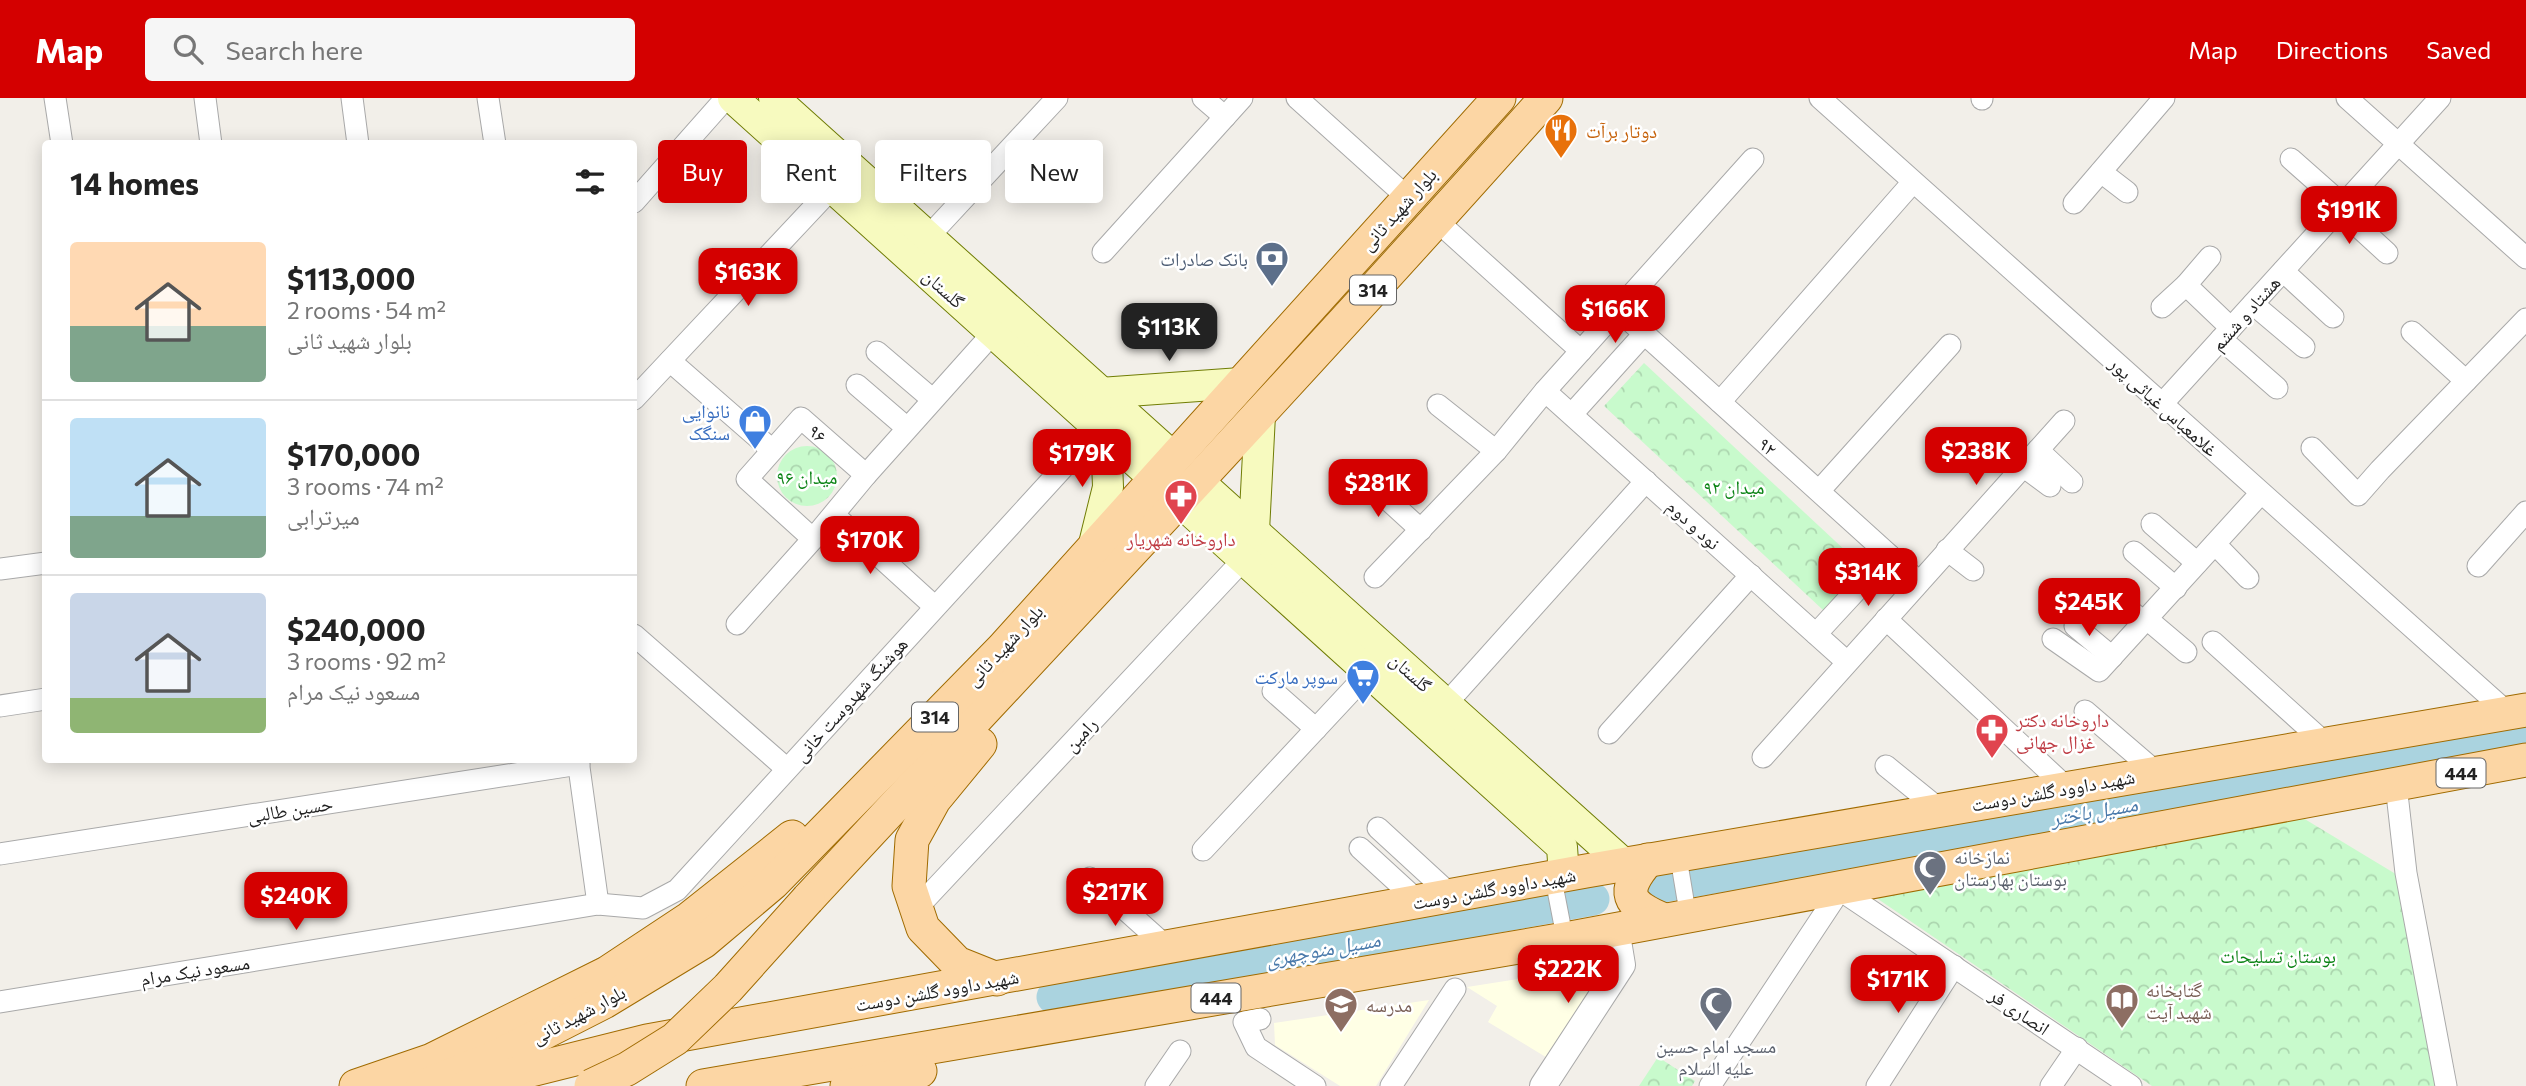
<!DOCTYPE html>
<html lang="en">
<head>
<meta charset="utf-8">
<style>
	body { margin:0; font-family:Commissioner,"Noto Naskh Arabic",sans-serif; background:#f6f6f6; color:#222; height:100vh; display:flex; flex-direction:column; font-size:26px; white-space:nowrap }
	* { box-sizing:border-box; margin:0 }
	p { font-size:23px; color:#767676 }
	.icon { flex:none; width:38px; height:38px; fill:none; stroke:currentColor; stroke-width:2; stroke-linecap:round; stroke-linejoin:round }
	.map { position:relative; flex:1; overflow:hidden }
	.details { position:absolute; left:42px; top:42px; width:595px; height:623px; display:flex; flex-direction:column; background:#fff; border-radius:7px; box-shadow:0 4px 18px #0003 }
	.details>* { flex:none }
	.guide { position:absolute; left:658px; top:42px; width:665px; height:63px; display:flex; gap:14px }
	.price { position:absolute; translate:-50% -60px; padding:0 16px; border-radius:14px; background:#d40000; color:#fff; font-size:23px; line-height:46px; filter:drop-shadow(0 2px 4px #0008) }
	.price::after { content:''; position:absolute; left:50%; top:42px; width:21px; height:16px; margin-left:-10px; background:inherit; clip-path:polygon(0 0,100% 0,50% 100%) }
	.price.on { background:#222; color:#fff }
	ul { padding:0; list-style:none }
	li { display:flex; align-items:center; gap:21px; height:175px; padding:0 28px }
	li+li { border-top:2px solid #e0e0e0 }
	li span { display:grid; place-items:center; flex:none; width:196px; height:140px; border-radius:7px; color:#555 }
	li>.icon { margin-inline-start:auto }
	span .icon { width:84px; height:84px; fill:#fffc; stroke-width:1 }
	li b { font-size:30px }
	h2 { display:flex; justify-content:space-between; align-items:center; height:84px; padding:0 28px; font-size:30px }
	.pill { padding:0 24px; border-radius:7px; background:#fff; box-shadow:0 4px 18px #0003; font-size:24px; line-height:63px }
	.pill.on { background:#d40000; color:#fff }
	header { display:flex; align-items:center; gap:42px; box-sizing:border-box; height:98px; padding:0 35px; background:#d40000; color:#fff }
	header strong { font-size:33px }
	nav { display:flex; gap:38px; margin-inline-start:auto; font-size:24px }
	.search { width:490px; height:63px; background:#f6f6f6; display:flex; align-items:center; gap:18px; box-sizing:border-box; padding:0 24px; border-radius:7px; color:#767676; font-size:26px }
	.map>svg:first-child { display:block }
</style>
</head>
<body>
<header>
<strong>Map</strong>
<div class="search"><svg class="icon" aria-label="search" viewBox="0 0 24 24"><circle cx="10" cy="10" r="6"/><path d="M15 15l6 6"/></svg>Search here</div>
<nav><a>Map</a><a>Directions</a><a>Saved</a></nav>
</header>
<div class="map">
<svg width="2526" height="988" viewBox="0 0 2526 988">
	<defs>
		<pattern id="park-crowns" width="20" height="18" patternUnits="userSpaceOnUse" patternTransform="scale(1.75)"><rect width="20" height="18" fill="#c8facc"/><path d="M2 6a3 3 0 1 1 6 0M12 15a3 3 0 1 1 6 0" fill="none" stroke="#acd6af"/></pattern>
	</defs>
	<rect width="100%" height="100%" fill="#f2efe9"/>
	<g fill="#ffffe5">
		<polygon points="1581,871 1590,893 1549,961 1488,924 1497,908 1467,889"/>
		<polygon points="1429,902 1376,988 1340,988 1275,947 1274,925"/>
	</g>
	<g fill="url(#park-crowns)">
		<polygon points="1644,265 1863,469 1823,512 1604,308"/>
		<circle cx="807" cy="378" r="30"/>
		<polygon points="2303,720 2399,778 2435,988 2152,988 1875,799"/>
		<polygon points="1658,959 1695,983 1692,988 1639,988"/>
	</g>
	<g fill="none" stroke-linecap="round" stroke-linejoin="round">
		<g stroke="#aad3df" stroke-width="33">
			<polyline points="1663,788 2526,636"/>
			<polyline points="1053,899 1593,801"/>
		</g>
		<defs>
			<g id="pedestrian">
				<polyline points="1678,757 1688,817"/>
				<polyline points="1553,779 1565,841"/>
			</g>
			<g id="minor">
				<polyline points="55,0 62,46"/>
				<polyline points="205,0 211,46"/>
				<polyline points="352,0 358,46"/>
				<polyline points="488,0 495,46"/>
				<polyline points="1203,0 1225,19"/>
				<polyline points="1297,0 1408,100"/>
				<polyline points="1820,0 2508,615"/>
				<polyline points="2347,0 2526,160"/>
				<polyline points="1982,1 1982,0"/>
				<polyline points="2291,61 2343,107"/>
				<polyline points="2101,74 2127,94"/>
				<polyline points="634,104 726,0"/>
				<polyline points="2074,105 2164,0"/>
				<polyline points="2339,111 2387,155"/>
				<polyline points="1437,123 1581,253"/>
				<polyline points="928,139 1057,0"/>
				<polyline points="1103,154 1242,0"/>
				<polyline points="2210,159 2186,187 2231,230"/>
				<polyline points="2283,173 2333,219"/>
				<polyline points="2253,206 2304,249"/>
				<polyline points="2162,209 2186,187"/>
				<polyline points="1618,212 1919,484"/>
				<polyline points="2412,234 2466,283"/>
				<polyline points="2221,241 2277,290"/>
				<polyline points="877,254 932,301"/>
				<polyline points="670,263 772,352"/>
				<polyline points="857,287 907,330"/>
				<polyline points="1545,293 1847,564"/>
				<polyline points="634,301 832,90"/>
				<polyline points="1720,304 1913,84"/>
				<polyline points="2162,306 2440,0"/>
				<polyline points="1438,307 1496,353"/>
				<polyline points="1572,316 1644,236"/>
				<polygon points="801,320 866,377 813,441 747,381"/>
				<polyline points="2312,350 2358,397 2380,372 2526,221"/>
				<polyline points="2038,352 2072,384"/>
				<polyline points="2023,368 2050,388"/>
				<polyline points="866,377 993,235"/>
				<polyline points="1363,379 1421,432"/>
				<polyline points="1819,393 1950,247"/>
				<polyline points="834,417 934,508"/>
				<polyline points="2152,426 2197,465"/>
				<polyline points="2215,446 2248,480"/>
				<polyline points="1947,452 1973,472"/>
				<polyline points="2134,454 2176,490"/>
				<polyline points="2478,468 2526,414"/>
				<polyline points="0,471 46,465"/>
				<polyline points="1375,479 1496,353 1545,293 1753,61"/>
				<polyline points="2110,497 2144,524"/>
				<polyline points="1886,521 2066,689"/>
				<polyline points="2147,521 2186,554"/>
				<polyline points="737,526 813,441"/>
				<polyline points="2075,528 2112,559"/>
				<polyline points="1816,536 1889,457"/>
				<polyline points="634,537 787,671"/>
				<polyline points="2053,541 2099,573 2261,395"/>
				<polyline points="2213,544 2326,646"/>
				<polyline points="1273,593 1316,631"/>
				<polyline points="1446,606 1646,383"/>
				<polyline points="0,608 46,601"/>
				<polyline points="2085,613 2156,674"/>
				<polyline points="1609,635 1751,477"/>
				<polyline points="1763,659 2064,323"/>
				<polyline points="578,662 598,806"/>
				<polyline points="1886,668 1939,711"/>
				<polyline points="2396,687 2406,775 2446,988"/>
				<polyline points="1378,730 1452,798"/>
				<polyline points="1360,750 1419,804"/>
				<polyline points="1203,752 1369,574"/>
				<polyline points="0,756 579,666"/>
				<polyline points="1090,780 1168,850"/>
				<polyline points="917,810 1244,461"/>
				<polyline points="0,904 598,806 643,810 677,792 1081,350"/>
				<polyline points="1260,921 1244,924 1256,949 1315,988"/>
				<polyline points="1156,988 1180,953"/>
				<polyline points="1391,988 1455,891"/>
				<polyline points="1710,988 1840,792 2131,988"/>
				<polyline points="1877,988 1954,868"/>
				<polyline points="2051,988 2077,950"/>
			</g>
			<polyline id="tertiary" points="1543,988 1622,867 1616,831"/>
			<g id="secondary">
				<polyline points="733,0 1155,381"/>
				<polyline points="774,0 1174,360"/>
				<polyline points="1100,295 1241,285"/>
				<polyline points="1197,382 1625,767"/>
				<polyline points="1178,402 1562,749 1564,778"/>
				<polyline points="1254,433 1260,317"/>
				<polyline points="1093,450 1108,389 1106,337"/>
			</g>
			<g id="primary">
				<polyline points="980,646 934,702 912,742 909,788 923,830 957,865 997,881"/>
				<path d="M1648,762c-28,32 -21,45 16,60"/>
				<path d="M808,801c247,-266 497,-530 738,-801"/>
				<polyline points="356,988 432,962 607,875 690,820 792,739"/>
				<polyline points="423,988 496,959 604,904 703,844 773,785 1003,550 1499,0"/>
				<polyline points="467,988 647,943 1586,773 2526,612"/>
				<polyline points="703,988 1565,841 2526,662"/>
				<polyline points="847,988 920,973"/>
			</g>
		</defs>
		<use href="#pedestrian" stroke="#a9a9a9" stroke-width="18"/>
		<use href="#minor" stroke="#a9a9a9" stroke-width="23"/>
		<use href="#tertiary" stroke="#a9a9a9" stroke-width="28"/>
		<use href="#secondary" stroke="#707d05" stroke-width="32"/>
		<use href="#primary" stroke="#a06b00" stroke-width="35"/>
		<use href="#pedestrian" stroke="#fff" stroke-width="16"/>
		<use href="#minor" stroke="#fff" stroke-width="21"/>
		<use href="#tertiary" stroke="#fff" stroke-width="26"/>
		<use href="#secondary" stroke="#f7fabf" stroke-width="30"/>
		<use href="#primary" stroke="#fcd6a4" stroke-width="33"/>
		<defs>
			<polyline id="primary-bridge" points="591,988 627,971 675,941 728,890 808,801"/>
		</defs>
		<use href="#primary-bridge" stroke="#a06b00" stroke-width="35" stroke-linecap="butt"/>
		<use href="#primary-bridge" stroke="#fcd6a4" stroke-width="33"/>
	</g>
	<defs>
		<symbol id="restaurant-pin" viewBox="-11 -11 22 30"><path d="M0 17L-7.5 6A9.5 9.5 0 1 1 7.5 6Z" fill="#e8710a" stroke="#fff"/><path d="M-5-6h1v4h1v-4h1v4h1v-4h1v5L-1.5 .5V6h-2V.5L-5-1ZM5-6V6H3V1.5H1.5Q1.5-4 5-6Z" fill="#fff"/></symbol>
		<symbol id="bank-pin" viewBox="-11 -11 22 30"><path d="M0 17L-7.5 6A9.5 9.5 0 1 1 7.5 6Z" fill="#5c6f8a" stroke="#fff"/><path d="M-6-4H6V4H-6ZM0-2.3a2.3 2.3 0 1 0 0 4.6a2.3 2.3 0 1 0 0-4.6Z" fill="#fff"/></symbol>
		<symbol id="shop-pin" viewBox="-11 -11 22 30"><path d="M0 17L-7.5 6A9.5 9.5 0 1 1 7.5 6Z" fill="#3f7fe0" stroke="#fff"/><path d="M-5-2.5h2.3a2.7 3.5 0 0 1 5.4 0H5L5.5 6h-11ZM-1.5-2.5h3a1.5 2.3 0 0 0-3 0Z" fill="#fff"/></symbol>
		<symbol id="pharmacy-pin" viewBox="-11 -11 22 30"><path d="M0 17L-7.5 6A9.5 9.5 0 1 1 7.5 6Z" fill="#e0444e" stroke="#fff"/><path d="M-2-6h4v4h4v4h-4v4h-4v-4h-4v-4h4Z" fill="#fff"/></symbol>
		<symbol id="supermarket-pin" viewBox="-11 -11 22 30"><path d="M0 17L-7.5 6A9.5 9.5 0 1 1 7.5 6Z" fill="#3f7fe0" stroke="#fff"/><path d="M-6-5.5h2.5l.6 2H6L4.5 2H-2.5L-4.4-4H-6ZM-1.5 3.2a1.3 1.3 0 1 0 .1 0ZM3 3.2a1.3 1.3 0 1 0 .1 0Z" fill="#fff"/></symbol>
		<symbol id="mosque-pin" viewBox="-11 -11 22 30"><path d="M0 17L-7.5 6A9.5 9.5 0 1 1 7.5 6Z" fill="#6b7280" stroke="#fff"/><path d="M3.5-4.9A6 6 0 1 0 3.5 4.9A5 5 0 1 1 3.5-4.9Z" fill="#fff"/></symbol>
		<symbol id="library-pin" viewBox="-11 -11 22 30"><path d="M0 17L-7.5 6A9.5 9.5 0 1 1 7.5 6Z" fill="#8d6e63" stroke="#fff"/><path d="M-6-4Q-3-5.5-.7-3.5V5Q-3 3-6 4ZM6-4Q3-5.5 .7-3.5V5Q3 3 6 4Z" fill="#fff"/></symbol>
		<symbol id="school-pin" viewBox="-11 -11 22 30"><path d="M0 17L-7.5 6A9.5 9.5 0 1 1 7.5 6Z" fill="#8d6e63" stroke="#fff"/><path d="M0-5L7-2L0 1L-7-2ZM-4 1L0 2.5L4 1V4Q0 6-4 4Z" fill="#fff"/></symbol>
	</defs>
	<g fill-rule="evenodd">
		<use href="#restaurant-pin" x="1542" y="13" width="38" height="52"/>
		<use href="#bank-pin" x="1253" y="141" width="38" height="52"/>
		<use href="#shop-pin" x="736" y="304" width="38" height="52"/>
		<use href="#pharmacy-pin" x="1162" y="379" width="38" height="52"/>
		<use href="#supermarket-pin" x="1344" y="559" width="38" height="52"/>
		<use href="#pharmacy-pin" x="1973" y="613" width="38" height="52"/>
		<use href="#mosque-pin" x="1911" y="750" width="38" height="52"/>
		<use href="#library-pin" x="2103" y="883" width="38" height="52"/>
		<use href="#mosque-pin" x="1697" y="886" width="38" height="52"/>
		<use href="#school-pin" x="1322" y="887" width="38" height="52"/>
	</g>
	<g text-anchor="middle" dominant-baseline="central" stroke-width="5" stroke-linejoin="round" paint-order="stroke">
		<g fill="#fff" stroke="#646464" stroke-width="2">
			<rect x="1350" y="177.5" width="46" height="29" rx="5"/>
			<rect x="912" y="604.5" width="46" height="29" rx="5"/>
			<rect x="2436.5" y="660.5" width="49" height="29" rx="5"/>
			<rect x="1191.5" y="885.5" width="49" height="29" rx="5"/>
		</g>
		<g font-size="18" font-weight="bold" fill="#222">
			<text x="1373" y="192">314</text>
			<text x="935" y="619">314</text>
			<text x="2461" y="675">444</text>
			<text x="1216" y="900">444</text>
		</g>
		<g font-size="19" fill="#c56008" stroke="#fff" text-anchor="start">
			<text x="1586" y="32">دوتار برآت</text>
		</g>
		<g font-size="19" fill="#222" stroke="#fff">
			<text transform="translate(1398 111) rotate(-48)">بلوار شهید ثانی</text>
			<text transform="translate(944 190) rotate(42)">گلستان</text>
			<text transform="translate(2245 215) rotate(-48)">هشتاد و ششم</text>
			<text transform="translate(2164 308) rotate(42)">غلامعباس غیاثی پور</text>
			<text transform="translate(818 335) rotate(41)">۹۶</text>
			<text transform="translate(1768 348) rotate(42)">۹۲</text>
			<text transform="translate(1694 426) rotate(42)">نود و دوم</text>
			<text transform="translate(1004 547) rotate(-47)">بلوار شهید ثانی</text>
			<text transform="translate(1411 574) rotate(42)">گلستان</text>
			<text transform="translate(850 601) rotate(-48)">هوشنگ شهدوست خانی</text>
			<text transform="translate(1080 636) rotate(-47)">رامین</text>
			<text transform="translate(2053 692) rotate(-10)">شهید داوود گلشن دوست</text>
			<text transform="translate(290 711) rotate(-9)">حسین طالبی</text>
			<text transform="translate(1494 790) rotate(-10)">شهید داوود گلشن دوست</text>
			<text transform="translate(195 872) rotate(-9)">مسعود نیک مرام</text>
			<text transform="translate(937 892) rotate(-10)">شهید داوود گلشن دوست</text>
			<text transform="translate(2020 913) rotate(34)">انصاری فر</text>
			<text transform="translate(578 916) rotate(-28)">بلوار شهید ثانی</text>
		</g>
		<g font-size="19" fill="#4e5e75" stroke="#fff" text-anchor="end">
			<text x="1248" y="160">بانک صادرات</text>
		</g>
		<g font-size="19" fill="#366cbe" stroke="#fff" text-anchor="end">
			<text x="730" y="312">نانوایی<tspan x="730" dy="22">سنگک</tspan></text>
			<text x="1338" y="578">سوپر مارکت</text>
		</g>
		<g font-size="19" fill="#0c8416" stroke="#fff">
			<text x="807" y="378">میدان ۹۶</text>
			<text x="1734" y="388">میدان ۹۲</text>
			<text x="2278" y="857">بوستان تسلیحات</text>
		</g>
		<g font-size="19" fill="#be3a42" stroke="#fff">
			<text x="1181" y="440">داروخانه شهریار</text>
			<text x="2016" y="621" text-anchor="start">داروخانه دکتر<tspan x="2016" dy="22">غزال جهانی</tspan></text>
		</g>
		<g font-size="19" fill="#5b616d" stroke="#fff" text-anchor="start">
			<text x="1954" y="758">نمازخانه<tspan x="1954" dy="22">بوستان بهارستان</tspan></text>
			<text x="1716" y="947" text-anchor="middle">مسجد امام حسین<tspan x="1716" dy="22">علیه السلام</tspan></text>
		</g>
		<g font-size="19" fill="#785e54" stroke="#fff" text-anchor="start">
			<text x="2146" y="891">گتابخانه<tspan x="2146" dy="22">شهید آیت</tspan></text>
			<text x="1366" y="906">مدرسه</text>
		</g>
		<g font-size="21" font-style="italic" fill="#4a7aab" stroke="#fff">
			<text transform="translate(2094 712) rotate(-10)">مسیل باختر</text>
			<text transform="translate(1323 850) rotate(-10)">مسیل منوچهری</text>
		</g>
	</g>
</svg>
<b class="price" style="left:2349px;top:148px">$191K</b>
<b class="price" style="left:748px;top:210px">$163K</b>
<b class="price" style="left:1615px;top:247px">$166K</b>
<b class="price on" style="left:1169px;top:265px">$113K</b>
<b class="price" style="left:1976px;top:389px">$238K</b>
<b class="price" style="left:1082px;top:391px">$179K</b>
<b class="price" style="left:1378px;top:421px">$281K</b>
<b class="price" style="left:870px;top:478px">$170K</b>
<b class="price" style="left:1868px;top:510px">$314K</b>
<b class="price" style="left:2089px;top:540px">$245K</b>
<b class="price" style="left:1115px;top:830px">$217K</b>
<b class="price" style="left:296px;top:834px">$240K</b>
<b class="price" style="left:1568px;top:907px">$222K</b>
<b class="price" style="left:1898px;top:917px">$171K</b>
<div class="guide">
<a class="pill on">Buy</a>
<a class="pill">Rent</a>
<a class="pill">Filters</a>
<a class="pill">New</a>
</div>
<section class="details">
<h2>14 homes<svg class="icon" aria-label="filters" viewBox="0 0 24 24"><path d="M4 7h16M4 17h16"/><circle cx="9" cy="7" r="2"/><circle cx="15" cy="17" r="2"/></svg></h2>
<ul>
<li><span style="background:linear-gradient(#ffd9b3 60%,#7fa58c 0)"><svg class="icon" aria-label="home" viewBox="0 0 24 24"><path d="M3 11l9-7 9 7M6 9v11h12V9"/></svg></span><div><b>$113,000</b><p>2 rooms · 54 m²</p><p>بلوار شهید ثانی</p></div></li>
<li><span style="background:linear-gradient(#bfe0f5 70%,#7fa58c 0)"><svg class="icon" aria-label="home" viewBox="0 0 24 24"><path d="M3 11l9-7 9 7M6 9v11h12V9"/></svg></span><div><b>$170,000</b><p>3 rooms · 74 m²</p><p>میرترابی</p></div></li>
<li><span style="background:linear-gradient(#c9d6e8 75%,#8fb573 0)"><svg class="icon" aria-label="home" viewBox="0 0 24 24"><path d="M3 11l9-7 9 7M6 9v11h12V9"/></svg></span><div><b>$240,000</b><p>3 rooms · 92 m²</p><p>مسعود نیک مرام</p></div></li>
</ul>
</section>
</div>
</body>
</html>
